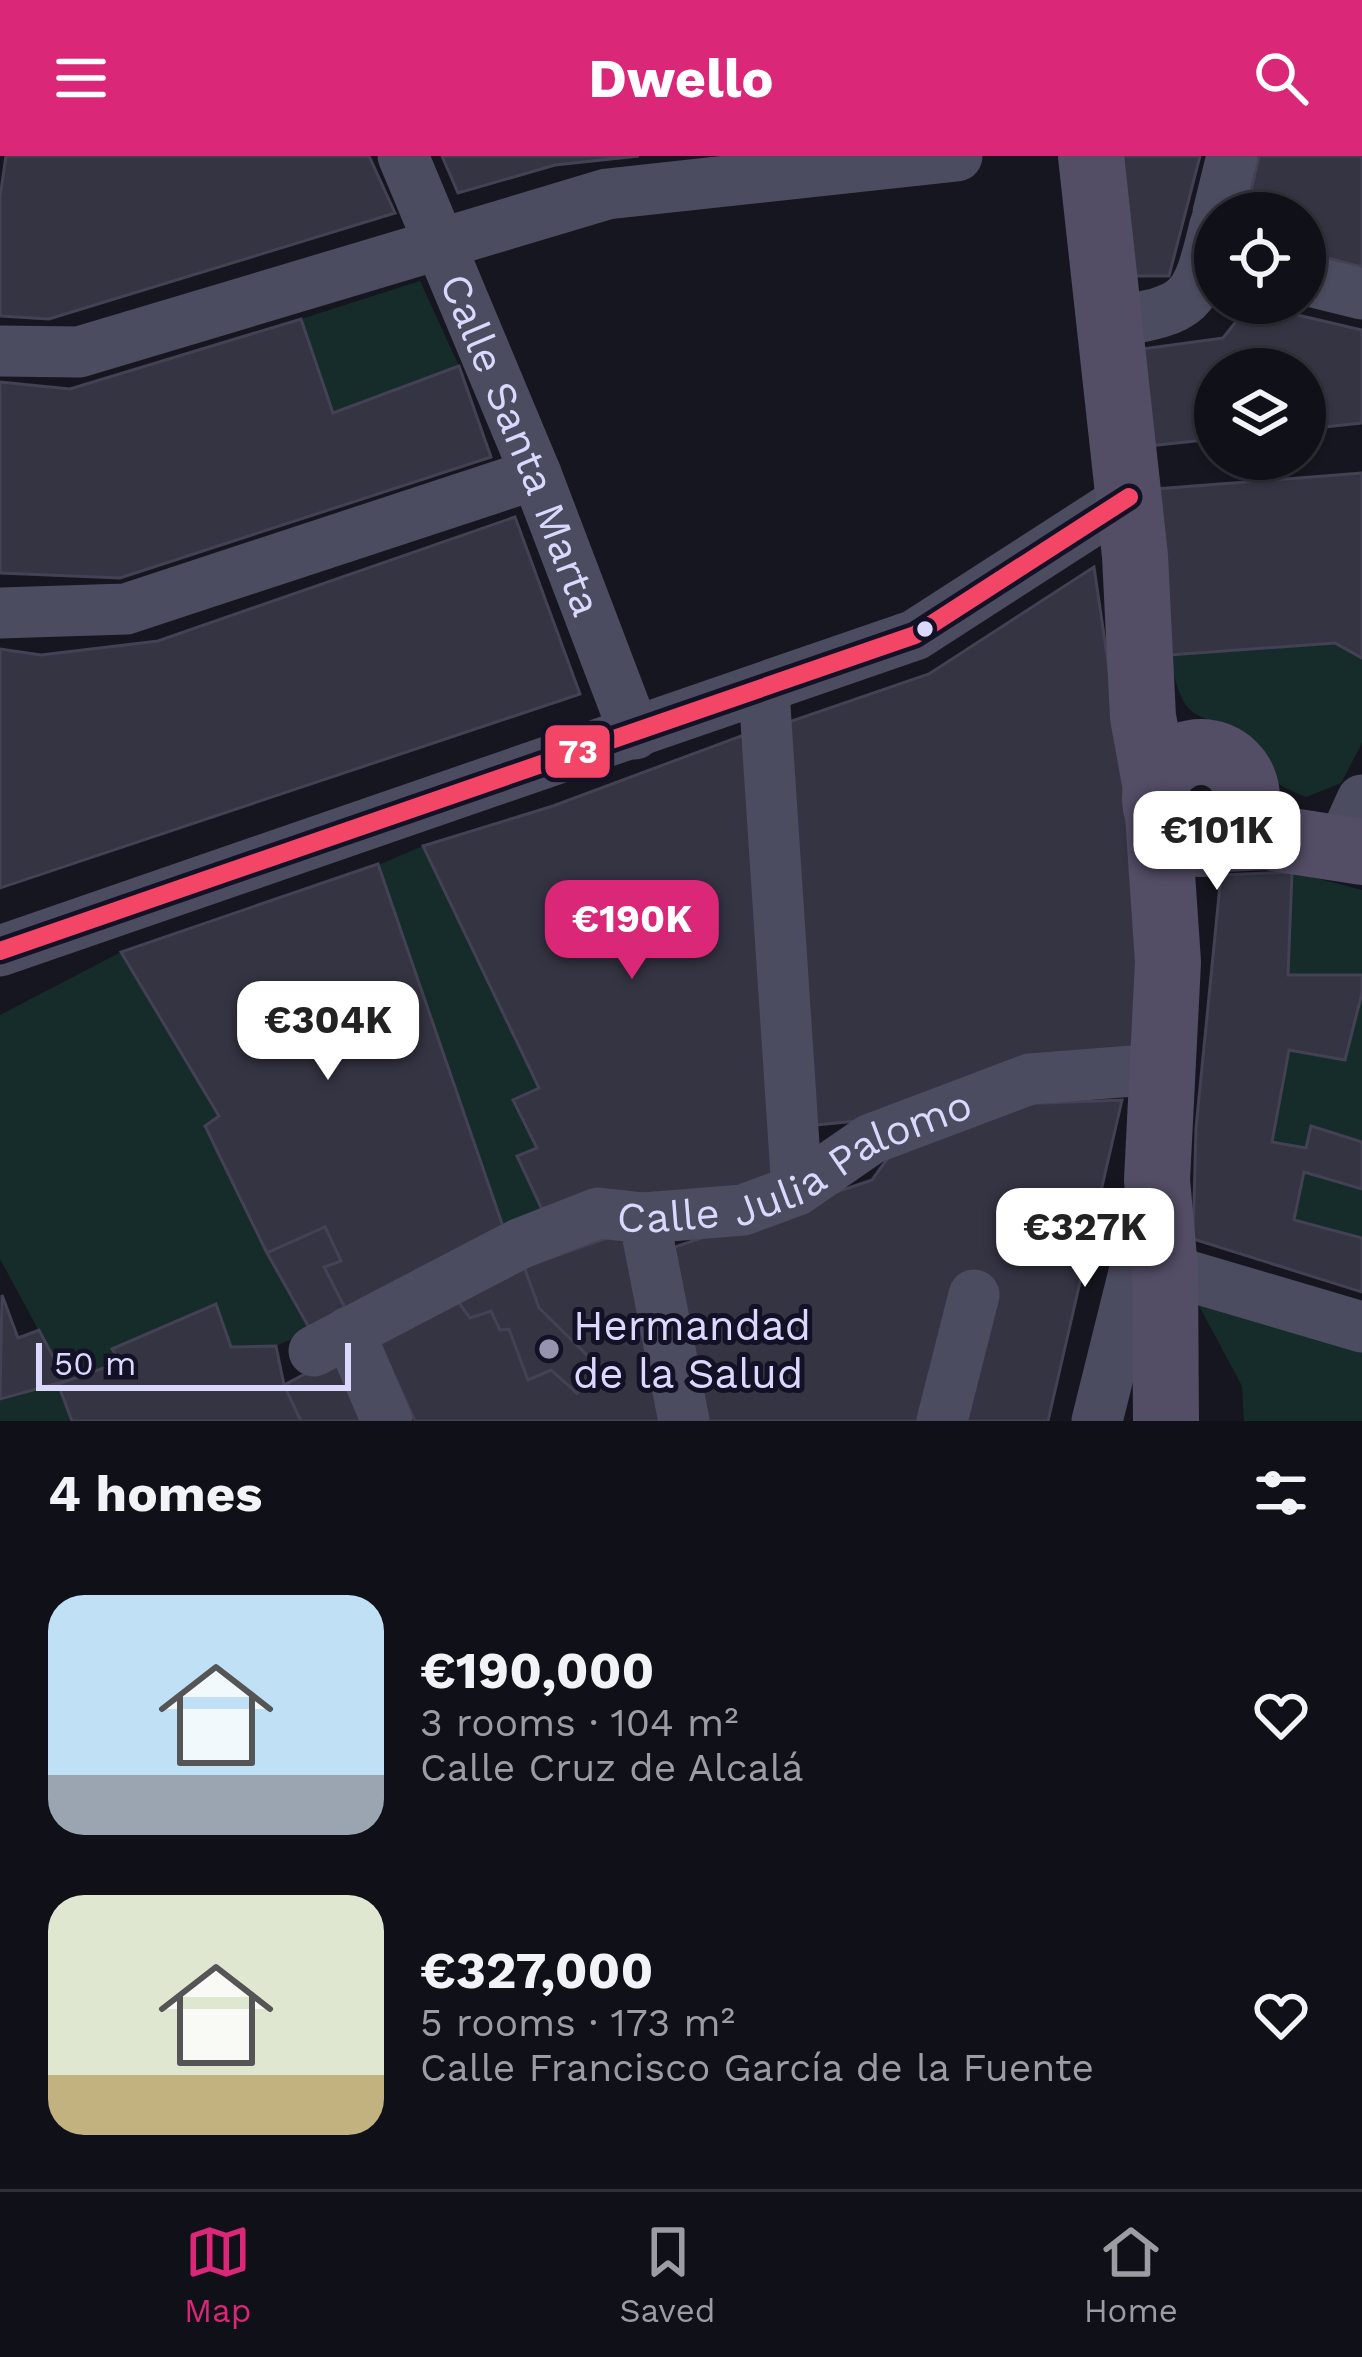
<!DOCTYPE html>
<html lang="en">
<head>
<meta charset="utf-8">
<style>
	body { margin:0; font-family:"Work Sans",sans-serif; background:#191921; color:#f1f3f6; height:100vh; display:flex; flex-direction:column; font-size:45px; white-space:nowrap }
	* { box-sizing:border-box; margin:0 }
	p { font-size:39px; color:#9c9da2 }
	.icon { flex:none; width:66px; height:66px; fill:none; stroke:currentColor; stroke-width:2; stroke-linecap:round; stroke-linejoin:round }
	.map { position:relative; height:1265px; overflow:hidden }
	.panel { display:flex; flex-direction:column; background:#101018; flex:1 }
	.panel>* { flex:none }
	.tools { position:absolute; left:1194px; top:36px; display:grid; gap:24px }
	.tools a { display:grid; place-items:center; width:132px; height:132px; border-radius:50%; background:#101018; box-shadow:0 3px 9px #0004,0 0 0 3px #303037; font-size:60px }
	.scale { position:absolute; left:36px; bottom:30px; width:315px; box-sizing:border-box; padding-left:12px; border:6px solid #dad8fc; border-top:0; font-size:33px; line-height:42px; white-space:nowrap; color:#dad8fc; -webkit-text-stroke:9px #131125; paint-order:stroke }
	.price { position:absolute; translate:-50% -102px; padding:0 27px; border-radius:24px; background:#fff; color:#222; font-size:39px; line-height:78px; filter:drop-shadow(0 3px 6px #0008) }
	.price::after { content:''; position:absolute; left:50%; top:72px; width:36px; height:27px; margin-left:-18px; background:inherit; clip-path:polygon(0 0,100% 0,50% 100%) }
	.price.current { background:#db2777; color:#fff }
	ul { padding:0; list-style:none }
	li { display:flex; align-items:center; gap:36px; height:300px; padding:0 48px }
	li span { display:grid; place-items:center; flex:none; width:336px; height:240px; border-radius:36px; color:#555 }
	li>.icon { margin-inline-start:auto }
	span .icon { width:144px; height:144px; fill:#fffc; stroke-width:1 }
	li b { font-size:51px }
	h2 { display:flex; justify-content:space-between; align-items:center; height:144px; padding:0 48px; font-size:51px }
	header { display:flex; justify-content:space-between; align-items:center; height:156px; padding:0 48px; background:#db2777; color:#fff; font-size:54px; font-weight:700 }
	.dock { display:flex; justify-content:space-around; align-items:center; height:168px; border-top:3px solid #303037; background:#101018; font-size:33px; color:#9c9da2 }
	.dock a { display:grid; justify-items:center; gap:6px }
	.dock .current { color:#db2777 }
	.map>svg:first-child { display:block }
</style>
</head>
<body>
<header><svg class="icon" aria-label="menu" viewBox="0 0 24 24"><path d="M4 6h16M4 12h16M4 18h16"/></svg>Dwello<svg class="icon" aria-label="search" viewBox="0 0 24 24"><circle cx="10" cy="10" r="6"/><path d="M15 15l6 6"/></svg></header>
<div class="map">
<svg width="1362" height="1265" viewBox="0 0 1362 1265">
	<rect width="100%" height="100%" fill="#161620"/>
	<g fill="#152c2a">
		<polygon points="420,125 459,210 333,257 301,163"/>
		<path d="M1335,487l27,15v85l-21,40 -35,14c-52,-20 -29,-28 -60,-55 -45,-40 -61,-4 -76,-87z"/>
		<polygon points="423,690 539,932 537,992 547,1064 508,1085 378,709"/>
		<polygon points="1292,716 1362,734 1362,819 1288,819"/>
		<polygon points="121,796 219,960 205,971 311,1175 276,1190 231,1191 215,1149 113,1192 121,1206 66,1225 0,1103 0,859"/>
		<polygon points="1362,837 1362,986 1312,970 1306,992 1272,986 1289,894"/>
		<polygon points="1304,1016 1362,1033 1362,1082 1294,1064"/>
		<polygon points="1198,1148 1362,1196 1362,1265 1244,1265 1242,1230"/>
		<polygon points="58,1228 72,1265 0,1265 0,1244"/>
	</g>
	<g fill="#353443" stroke="#434153" stroke-width="3">
		<polygon points="6,0 369,0 395,57 49,163 0,160 0,41"/>
		<polygon points="442,0 639,0 555,9 458,37"/>
		<polygon points="1123,0 1200,0 1169,120 1131,120"/>
		<polygon points="1259,0 1362,0 1362,111 1305,96 1305,57 1246,57"/>
		<polygon points="1250,148 1362,174 1362,267 1305,273 1305,213 1215,213 1215,283 1148,290 1142,193 1223,182"/>
		<polygon points="301,163 333,257 459,210 491,301 120,422 0,417 0,226 70,233"/>
		<polygon points="1362,317 1362,502 1335,487 1170,499 1156,333"/>
		<polygon points="515,361 580,538 0,732 0,493 41,499 158,485"/>
		<polygon points="1094,411 1128,644 1138,778 1132,906 877,963 805,970 780,569 929,518"/>
		<polygon points="749,577 782,1027 547,1064 517,1000 537,992 513,944 539,932 423,690 553,650"/>
		<polygon points="378,708 508,1085 348,1158 324,1111 341,1105 325,1071 267,1097 205,970 219,960 121,796"/>
		<polygon points="1292,716 1288,819 1362,819 1362,837 1345,904 1289,894 1272,986 1306,992 1311,970 1362,986 1362,1033 1304,1016 1294,1064 1362,1082 1362,1136 1193,1083 1196,972 1221,719"/>
		<polygon points="1122,944 1048,1265 697,1265 663,1095 872,1024 903,981 1018,948"/>
		<polygon points="325,1071 341,1105 324,1111 348,1158 311,1175 267,1097"/>
		<polygon points="630,1074 671,1265 415,1265 378,1184 456,1143 470,1162 491,1155 500,1174 509,1173 528,1224 551,1214 577,1237 601,1213 539,1152 524,1111"/>
		<polygon points="524,1111 539,1152 601,1213 577,1237 551,1214 528,1224 509,1173 500,1174 491,1155 470,1162 456,1143"/>
		<polygon points="2,1139 18,1182 39,1174 66,1225 0,1243"/>
		<polygon points="216,1148 231,1191 276,1190 284,1229 301,1265 72,1265 58,1228 121,1206 112,1193"/>
		<polygon points="343,1198 369,1265 301,1265 284,1229"/>
	</g>
	<g fill="none" stroke-linecap="round" stroke-linejoin="round">
		<g stroke="#4c4c60" stroke-width="51">
			<path id="s1" d="M403,0l133,318 99,260"/>
			<polyline points="1218,57 1232,0"/>
			<polyline points="1305,124 1362,138"/>
			<path d="M1113,166c78,-13 83,-17 102,-97"/>
			<polyline points="0,195 79,196 607,38 957,0"/>
			<polyline points="0,457 126,453 536,318"/>
			<polyline points="764,535 797,1034"/>
			<polyline points="1341,690 1362,644"/>
			<polyline points="0,795 915,479 1129,341"/>
			<polyline points="644,1062 684,1265"/>
			<polyline points="1165,1113 1362,1171"/>
			<polyline points="349,1176 387,1265"/>
			<path id="s2" d="M314,1195l205,-107 79,-31 46,5 99,-8 54,-20 74,-51 159,-60 129,-10"/>
			<polyline points="942,1265 974,1139"/>
			<polyline points="1097,1265 1148,1060"/>
		</g>
		<g stroke="#534d65" stroke-width="66">
			<polyline points="1091,0 1135,400 1143,561 1156,632"/>
			<circle cx="1201" cy="642" r="46"/>
			<polyline points="1158,659 1168,806 1157,1024 1165,1113 1166,1265"/>
			<polyline points="1223,683 1266,681 1362,696"/>
		</g>
		<defs>
			<polyline id="bus-1" points="0,795 915,479 1129,341"/>
		</defs>
		<use href="#bus-1" stroke="#131125" stroke-width="27"/>
		<use href="#bus-1" stroke="#f34667" stroke-width="18"/>
	</g>
	<circle fill="#dad8fc" stroke="#131125" stroke-width="4.5" cx="925" cy="473" r="10"/>
	<circle fill="#9594af" stroke="#131125" stroke-width="4.5" cx="549" cy="1193" r="12"/>
	<g text-anchor="middle" dominant-baseline="central" stroke-width="10" stroke-linejoin="round" paint-order="stroke">
		<g font-size="42" fill="#dad8fc" stroke="#131125">
			<text stroke="none"><textPath href="#s1" startOffset="312">Calle Santa Marta</textPath></text>
			<text stroke="none"><textPath href="#s2" startOffset="525">Calle Julia Palomo</textPath></text>
		</g>
		<g font-size="42" fill="#dad8fc" stroke="#131125" text-anchor="start">
			<text x="573" y="1169">Hermandad<tspan x="573" dy="48">de la Salud</tspan></text>
		</g>
	</g>
	<rect stroke="#131125" stroke-width="4.5" x="543" y="567" width="69" height="57" rx="12" fill="#f34667"/>
	<g font-size="33" text-anchor="middle" font-weight="bold" fill="#fff">
		<text x="578" y="607">73</text>
	</g>
</svg>
<div class="tools">
<a><svg class="icon" aria-label="locate" viewBox="0 0 24 24"><circle cx="12" cy="12" r="6"/><path d="M12 2v4M12 18v4M2 12h4M18 12h4"/></svg></a>
<a><svg class="icon" aria-label="layers" viewBox="0 0 24 24"><path d="M12 4l9 5-9 5-9-5zM3 14l9 5 9-5"/></svg></a>
</div>
<div class="scale">50 m</div>
<b class="price" style="left:1217px;top:737px">€101K</b>
<b class="price current" style="left:632px;top:826px">€190K</b>
<b class="price" style="left:328px;top:927px">€304K</b>
<b class="price" style="left:1085px;top:1134px">€327K</b>
</div>
<section class="panel">
<h2>4 homes<svg class="icon" aria-label="filters" viewBox="0 0 24 24"><path d="M4 7h16M4 17h16"/><circle cx="9" cy="7" r="2"/><circle cx="15" cy="17" r="2"/></svg></h2>
<ul>
<li><span style="background:linear-gradient(#bfe0f5 75%,#9aa5b1 0)"><svg class="icon" aria-label="home" viewBox="0 0 24 24"><path d="M3 11l9-7 9 7M6 9v11h12V9"/></svg></span><div><b>€190,000</b><p>3 rooms · 104 m²</p><p>Calle Cruz de Alcalá</p></div><svg class="icon" aria-label="heart" viewBox="0 0 24 24"><path d="M12 20l-8-8c-3-5 5-10 8-4 3-6 11-1 8 4z"/></svg></li>
<li><span style="background:linear-gradient(#dfe7d0 75%,#c2b280 0)"><svg class="icon" aria-label="home" viewBox="0 0 24 24"><path d="M3 11l9-7 9 7M6 9v11h12V9"/></svg></span><div><b>€327,000</b><p>5 rooms · 173 m²</p><p>Calle Francisco García de la Fuente</p></div><svg class="icon" aria-label="heart" viewBox="0 0 24 24"><path d="M12 20l-8-8c-3-5 5-10 8-4 3-6 11-1 8 4z"/></svg></li>
</ul>
</section>
<nav class="dock">
<a class="current"><svg class="icon" aria-label="map" viewBox="0 0 24 24"><path d="M3 6l6-2 6 2 6-2v14l-6 2-6-2-6 2zM9 4v14M15 6v14"/></svg>Map</a>
<a><svg class="icon" aria-label="saved" viewBox="0 0 24 24"><path d="M7 4h10v16l-5-4-5 4z"/></svg>Saved</a>
<a><svg class="icon" aria-label="home" viewBox="0 0 24 24"><path d="M3 11l9-7 9 7M6 9v11h12V9"/></svg>Home</a>
</nav>
</body>
</html>
